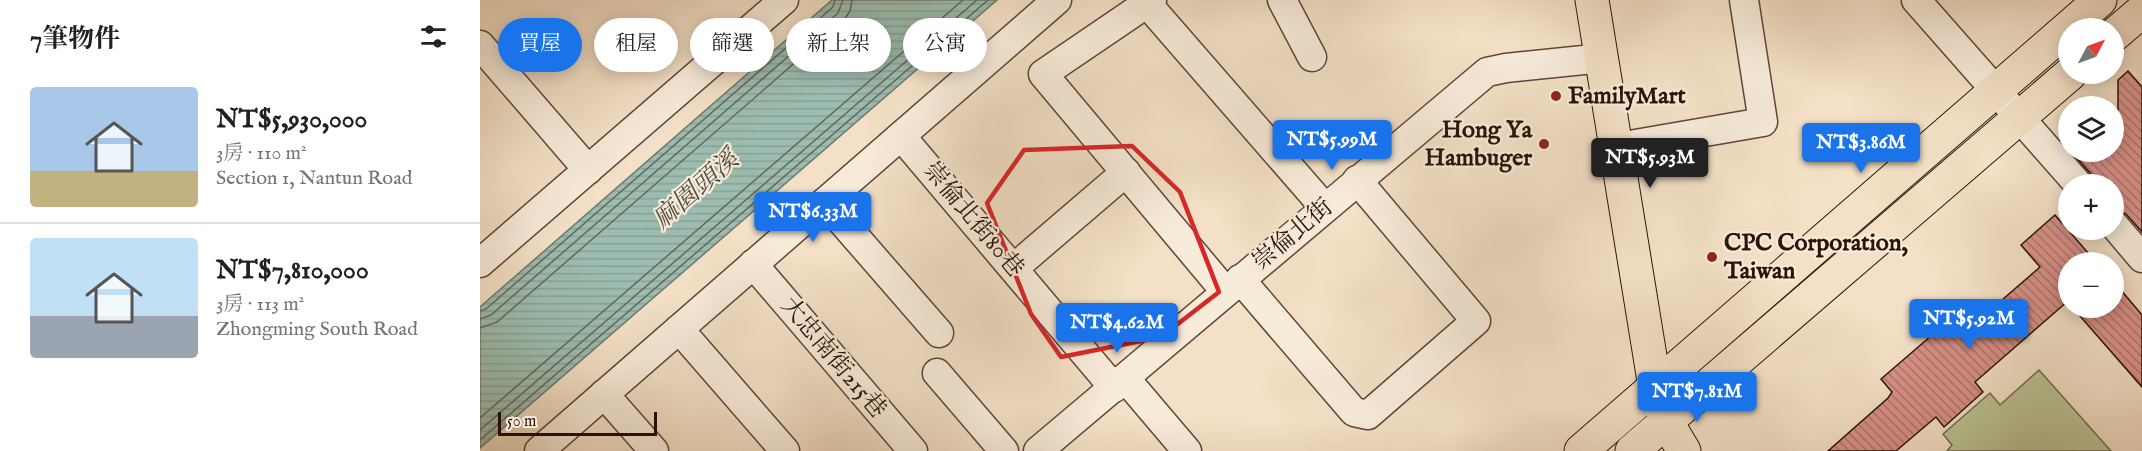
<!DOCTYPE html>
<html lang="zh-TW">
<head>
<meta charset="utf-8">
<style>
	body { margin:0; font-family:"IM FELL English","Noto Serif TC",serif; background:#f2f2f2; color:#202124; height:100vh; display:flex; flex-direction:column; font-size:22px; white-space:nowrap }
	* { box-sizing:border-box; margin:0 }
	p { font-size:20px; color:#757577 }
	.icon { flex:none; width:33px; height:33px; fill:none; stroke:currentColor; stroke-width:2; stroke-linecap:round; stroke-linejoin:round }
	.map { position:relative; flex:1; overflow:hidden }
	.side { display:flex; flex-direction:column; background:#fff; width:480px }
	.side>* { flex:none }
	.guide { position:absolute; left:18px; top:18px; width:570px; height:54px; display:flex; gap:12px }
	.needle { width:39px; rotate:49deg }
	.fabs { position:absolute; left:1578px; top:18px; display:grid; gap:12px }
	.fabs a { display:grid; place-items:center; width:66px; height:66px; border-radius:50%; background:#fff; box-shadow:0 3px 15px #0003; font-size:30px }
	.scale { position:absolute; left:18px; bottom:15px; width:159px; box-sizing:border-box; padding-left:6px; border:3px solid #2c1308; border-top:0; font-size:16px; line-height:21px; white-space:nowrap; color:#2c1308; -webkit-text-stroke:4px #f7ebda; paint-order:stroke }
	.price { position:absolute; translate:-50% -51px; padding:0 14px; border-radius:6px; background:#1a73e8; color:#fff; font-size:20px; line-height:39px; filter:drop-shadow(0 2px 3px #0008) }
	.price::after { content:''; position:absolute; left:50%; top:36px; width:18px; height:14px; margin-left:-9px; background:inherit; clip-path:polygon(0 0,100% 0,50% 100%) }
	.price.on { background:#222; color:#fff }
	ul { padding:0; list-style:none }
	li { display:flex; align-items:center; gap:18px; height:150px; padding:0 30px }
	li+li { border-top:2px solid #e0e0e0 }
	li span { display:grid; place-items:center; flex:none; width:168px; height:120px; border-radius:6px; color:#555 }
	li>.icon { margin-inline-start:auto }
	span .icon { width:72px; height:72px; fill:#fffc; stroke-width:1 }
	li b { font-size:26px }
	h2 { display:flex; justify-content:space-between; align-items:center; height:72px; padding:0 30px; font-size:26px }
	.chip { padding:0 21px; border-radius:27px; background:#fff; box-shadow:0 3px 15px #0003; font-size:21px; line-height:54px }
	.chip.on { background:#1a73e8; color:#fff }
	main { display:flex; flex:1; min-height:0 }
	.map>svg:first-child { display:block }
</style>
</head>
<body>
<main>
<section class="side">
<h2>7筆物件<svg class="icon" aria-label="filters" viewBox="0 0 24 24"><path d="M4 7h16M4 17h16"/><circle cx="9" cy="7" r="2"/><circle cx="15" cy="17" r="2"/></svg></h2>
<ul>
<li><span style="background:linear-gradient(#a9c7e8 70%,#c2b280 0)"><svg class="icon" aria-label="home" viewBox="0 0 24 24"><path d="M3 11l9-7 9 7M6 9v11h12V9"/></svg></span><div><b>NT$5,930,000</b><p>3房 · 110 m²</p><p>Section 1, Nantun Road</p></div></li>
<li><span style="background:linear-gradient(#bfe0f5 65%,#9aa5b1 0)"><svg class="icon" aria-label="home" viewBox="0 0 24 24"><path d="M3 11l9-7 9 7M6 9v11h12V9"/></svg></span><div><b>NT$7,810,000</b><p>3房 · 113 m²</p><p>Zhongming South Road</p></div></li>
</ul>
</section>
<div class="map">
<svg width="1662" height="451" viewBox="0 0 1662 451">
	<defs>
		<pattern id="water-rules" width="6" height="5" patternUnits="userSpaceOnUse" patternTransform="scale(1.5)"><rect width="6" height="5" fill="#9cbdb0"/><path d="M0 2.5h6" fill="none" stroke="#87a296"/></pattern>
		<pattern id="building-back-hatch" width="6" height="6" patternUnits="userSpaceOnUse" patternTransform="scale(1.5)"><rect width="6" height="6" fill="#d89189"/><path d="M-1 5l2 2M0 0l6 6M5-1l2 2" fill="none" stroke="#af756e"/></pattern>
	</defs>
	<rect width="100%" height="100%" fill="#f3e0c6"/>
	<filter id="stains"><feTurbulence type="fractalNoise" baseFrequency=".00333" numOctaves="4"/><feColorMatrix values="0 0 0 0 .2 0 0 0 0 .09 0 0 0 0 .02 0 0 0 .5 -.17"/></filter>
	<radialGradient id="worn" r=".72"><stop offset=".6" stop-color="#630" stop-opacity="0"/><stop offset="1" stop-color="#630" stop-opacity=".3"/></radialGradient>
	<polygon fill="#bac295" stroke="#736a4e" stroke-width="1.5" points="1559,370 1631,451 1467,451 1472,445 1463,434 1510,393 1520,405"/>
	<polygon fill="url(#water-rules)" stroke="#6f796d" stroke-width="1.5" points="352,0 517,0 0,448 0,307"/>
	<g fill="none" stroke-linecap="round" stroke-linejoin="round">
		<g stroke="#64685c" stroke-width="1.5">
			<polyline points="0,311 6,309 353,7 355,0"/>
			<polyline points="0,319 11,315 358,13 363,0"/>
			<polyline points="0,328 17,322 364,20 370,11 372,0"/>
			<polyline points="0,418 483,0"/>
			<polyline points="0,430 497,0"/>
			<polyline points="0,440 508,0"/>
		</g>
	</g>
	<g fill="url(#building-back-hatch)" stroke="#2c1308" stroke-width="1.5">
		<polygon points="1648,71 1662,87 1662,232 1646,214 1634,208 1634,184 1614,184 1611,174 1591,152 1634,152 1634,110 1638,115 1638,80"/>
		<polygon points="1575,215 1616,262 1588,262 1588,301 1495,382 1503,392 1464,427 1456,417 1416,451 1348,451 1408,398 1412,392 1401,379 1466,323 1477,336 1482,331 1484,333 1560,267 1541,245"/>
		<polygon points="1634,282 1662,315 1662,387 1593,308 1634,308"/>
	</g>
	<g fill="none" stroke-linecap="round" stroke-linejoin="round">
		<defs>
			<g id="minor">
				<polyline points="664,0 845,208"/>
				<polyline points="672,0 563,74 745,291"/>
				<polyline points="802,0 832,57"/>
				<polyline points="1436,0 1598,184"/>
				<polyline points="0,45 108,170"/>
				<polyline points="421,136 634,388"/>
				<polyline points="1138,147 1283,122 1264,0"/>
				<polyline points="345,202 459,333"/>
				<polyline points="1634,225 1662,258"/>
				<polyline points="0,263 304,0"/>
				<polyline points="273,264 433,451"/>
				<polyline points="534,268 646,172"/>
				<polyline points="760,279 874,412 888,415 996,321 877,180"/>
				<polyline points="199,329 305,451"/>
				<polyline points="457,373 524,451"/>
				<polyline points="645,378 707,451"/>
				<polyline points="124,394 174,451"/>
				<polyline points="59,451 577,0"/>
				<polyline points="558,451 1007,72 1026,68 1123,58"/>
			</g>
			<g id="major">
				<polyline points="1112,0 1175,387 1186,421 1204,451"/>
				<polyline points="1634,35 1662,11"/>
				<polyline points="1101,451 1620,0"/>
				<polyline points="1152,451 1590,74"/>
			</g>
		</defs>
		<use href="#minor" stroke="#5e4638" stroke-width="31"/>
		<use href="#major" stroke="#2c1308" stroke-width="35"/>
		<use href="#minor" stroke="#f7ebda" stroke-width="28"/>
		<use href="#major" stroke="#f3e0c6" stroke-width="33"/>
	</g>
	<path fill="none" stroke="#d62828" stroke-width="4.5" stroke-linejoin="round" d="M652,146l48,46 39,100 -58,45 -100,20 -30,-43 -44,-111 37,-53z"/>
	<g fill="#8f2418" stroke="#f7ebda" stroke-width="2">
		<circle cx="1076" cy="96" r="6"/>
		<circle cx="1064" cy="144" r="6"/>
		<circle cx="1232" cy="257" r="6"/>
	</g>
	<g text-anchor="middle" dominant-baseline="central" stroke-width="4.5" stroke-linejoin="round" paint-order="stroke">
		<g font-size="24" font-weight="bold" fill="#2c1308" stroke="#f7ebda" text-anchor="start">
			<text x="1088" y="96">FamilyMart</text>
			<text x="1052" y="130" text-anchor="end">Hong Ya<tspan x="1052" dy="28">Hambuger</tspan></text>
			<text x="1244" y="243">CPC Corporation,<tspan x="1244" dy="28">Taiwan</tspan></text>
		</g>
		<g font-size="24" fill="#2c1308" stroke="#f7ebda">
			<text transform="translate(493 220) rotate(50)">崇倫北街80巷</text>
			<text transform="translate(813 235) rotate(-40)">崇倫北街</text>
			<text transform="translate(353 358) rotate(50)">大忠南街215巷</text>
		</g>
		<g font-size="26" font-style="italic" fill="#534e43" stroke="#f7ebda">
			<text transform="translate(216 190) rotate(-41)">麻園頭溪</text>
		</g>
	</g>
	<rect width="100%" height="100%" filter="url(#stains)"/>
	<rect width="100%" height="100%" fill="url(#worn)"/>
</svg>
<div class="fabs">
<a><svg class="needle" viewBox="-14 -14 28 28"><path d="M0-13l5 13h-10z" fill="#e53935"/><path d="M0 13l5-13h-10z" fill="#757577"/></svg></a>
<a><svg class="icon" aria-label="layers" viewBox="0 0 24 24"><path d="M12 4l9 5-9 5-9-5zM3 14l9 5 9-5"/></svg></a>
<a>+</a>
<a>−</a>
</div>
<div class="scale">50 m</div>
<b class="price" style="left:852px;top:171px">NT$5.99M</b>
<b class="price" style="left:1381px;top:174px">NT$3.86M</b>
<b class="price on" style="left:1170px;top:189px">NT$5.93M</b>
<b class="price" style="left:333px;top:243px">NT$6.33M</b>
<b class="price" style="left:1489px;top:350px">NT$5.92M</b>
<b class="price" style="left:637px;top:354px">NT$4.62M</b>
<b class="price" style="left:1217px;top:423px">NT$7.81M</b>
<div class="guide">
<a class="chip on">買屋</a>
<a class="chip">租屋</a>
<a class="chip">篩選</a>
<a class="chip">新上架</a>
<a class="chip">公寓</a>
</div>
</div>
</main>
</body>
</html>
